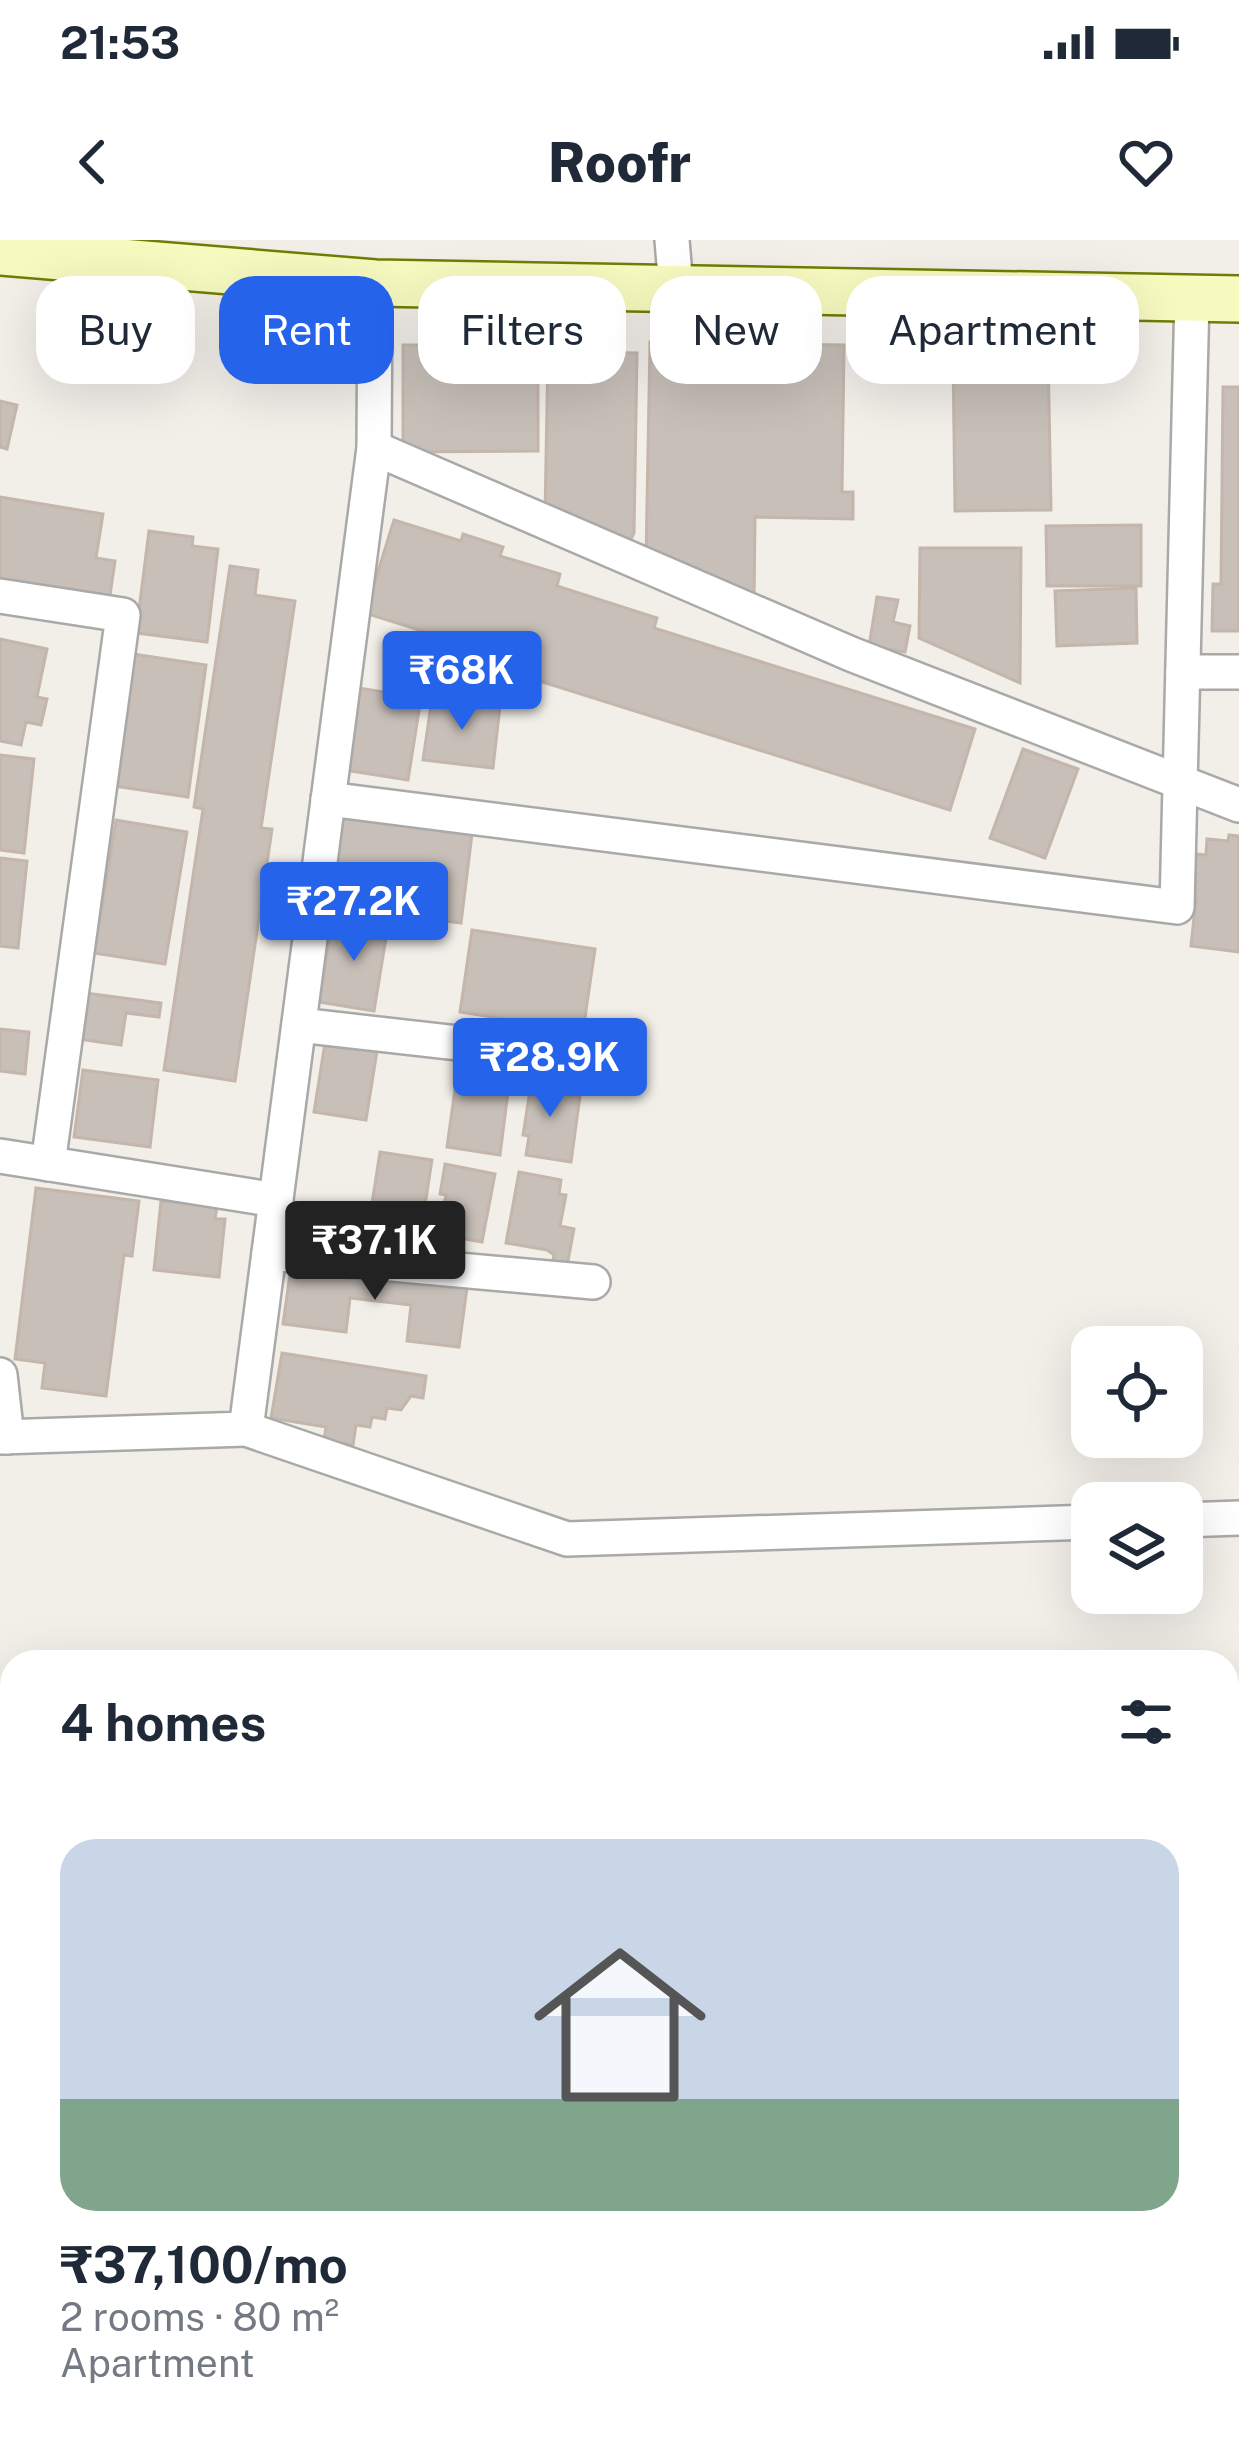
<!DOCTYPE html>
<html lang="en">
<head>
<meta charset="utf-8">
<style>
	body { margin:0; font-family:"Public Sans",sans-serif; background:#f6f6f7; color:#1f2937; height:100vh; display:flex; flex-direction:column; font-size:45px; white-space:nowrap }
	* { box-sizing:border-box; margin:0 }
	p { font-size:39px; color:#747a83 }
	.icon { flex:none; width:66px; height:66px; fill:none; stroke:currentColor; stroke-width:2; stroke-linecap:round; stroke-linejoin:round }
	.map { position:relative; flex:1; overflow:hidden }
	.drawer { position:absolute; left:0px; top:1410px; width:1239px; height:807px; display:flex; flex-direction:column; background:#fff; border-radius:36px 36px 0 0; box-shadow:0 12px 48px #0002 }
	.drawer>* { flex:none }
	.top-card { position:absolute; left:36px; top:36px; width:1167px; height:108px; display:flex; gap:24px }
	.tools { position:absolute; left:1071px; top:1086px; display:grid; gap:24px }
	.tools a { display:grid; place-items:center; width:132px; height:132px; border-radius:24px; background:#fff; box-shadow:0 12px 48px #0002; font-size:60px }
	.price { position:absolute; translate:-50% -102px; padding:0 27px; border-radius:12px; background:#2563eb; color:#fff; font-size:39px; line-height:78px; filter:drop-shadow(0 3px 6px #0008) }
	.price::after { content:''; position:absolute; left:50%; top:72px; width:36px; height:27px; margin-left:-18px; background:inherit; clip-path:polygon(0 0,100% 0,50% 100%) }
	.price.current { background:#222; color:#fff }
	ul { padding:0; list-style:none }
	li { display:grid; align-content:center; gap:24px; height:636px; padding:0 60px }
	li span { display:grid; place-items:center; height:372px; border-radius:36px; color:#555 }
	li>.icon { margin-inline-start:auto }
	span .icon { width:216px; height:216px; fill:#fffc; stroke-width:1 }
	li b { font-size:51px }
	h2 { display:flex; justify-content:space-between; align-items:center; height:144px; padding:0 60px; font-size:51px }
	.pill { padding:0 42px; border-radius:36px; background:#fff; box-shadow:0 12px 48px #0002; font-size:42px; line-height:108px }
	.pill.current { background:#2563eb; color:#fff }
	.status { display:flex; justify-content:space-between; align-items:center; height:84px; padding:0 60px; background:#fff; direction:ltr }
	.status svg { height:33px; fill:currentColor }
	header { display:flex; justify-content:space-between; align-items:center; height:156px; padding:0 60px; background:#fff; font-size:54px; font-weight:800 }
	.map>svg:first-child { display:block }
</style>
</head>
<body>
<div class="status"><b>21:53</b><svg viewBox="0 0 49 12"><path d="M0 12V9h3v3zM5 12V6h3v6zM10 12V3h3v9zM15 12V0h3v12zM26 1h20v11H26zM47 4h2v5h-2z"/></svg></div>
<header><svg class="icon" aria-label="back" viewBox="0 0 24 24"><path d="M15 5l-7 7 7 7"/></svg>Roofr<svg class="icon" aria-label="heart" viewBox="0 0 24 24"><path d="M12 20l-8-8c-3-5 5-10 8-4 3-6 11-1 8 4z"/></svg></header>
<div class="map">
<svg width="1239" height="2215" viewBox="0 0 1239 2215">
	<rect width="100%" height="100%" fill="#f2efe9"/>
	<g fill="#c7bfb8" stroke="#c4b6ab" stroke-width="3">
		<polygon points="650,102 844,105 842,252 853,252 853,279 755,277 754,362 646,318"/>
		<polygon points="403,105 538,105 538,211 403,212"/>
		<polygon points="548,111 637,113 634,293 625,312 545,275"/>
		<polygon points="1048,111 1051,270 955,271 953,113"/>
		<polygon points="1223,147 1239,147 1239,391 1212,391 1213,344 1221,344"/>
		<polygon points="0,161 17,165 7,209 0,207"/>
		<polygon points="0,257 103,274 96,318 115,321 108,369 0,351"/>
		<polygon points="394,280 461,301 463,294 503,307 500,316 560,334 557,346 657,378 654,388 975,489 950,570 533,439 537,427 365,373"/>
		<polygon points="1141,285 1141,346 1047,346 1046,286"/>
		<polygon points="149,291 193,297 192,306 218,309 207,402 136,393"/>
		<polygon points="920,308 1021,308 1020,443 919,398"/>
		<polygon points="230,326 258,330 255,355 295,361 261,588 272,589 235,841 164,830 203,569 194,567"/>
		<polygon points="1136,348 1137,403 1057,406 1055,351"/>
		<polygon points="877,357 898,360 893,382 910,386 905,412 869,406"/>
		<polygon points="0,399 47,409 37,457 47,459 41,485 26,482 21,505 0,501"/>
		<polygon points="133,414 206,425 188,557 114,546"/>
		<polygon points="352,447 421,458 408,540 338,529"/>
		<polygon points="432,458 500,466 493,528 423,520"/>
		<polygon points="1023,509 1078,529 1045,618 990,598"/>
		<polygon points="0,515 34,519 24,613 0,610"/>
		<polygon points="336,577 472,594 461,683 325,665"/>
		<polygon points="116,580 187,592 165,724 94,713"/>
		<polygon points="1229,595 1239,596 1239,712 1191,706 1196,659 1182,658 1187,613 1206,615 1207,599 1228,601"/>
		<polygon points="0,618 27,621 18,708 0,706"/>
		<polygon points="333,677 388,686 374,771 319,762"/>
		<polygon points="472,690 595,709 583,791 460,772"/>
		<polygon points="78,752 161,763 159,777 126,773 121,805 71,798"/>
		<polygon points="0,789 29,792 25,834 0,831"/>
		<polygon points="325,803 377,811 366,880 314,872"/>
		<polygon points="458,828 510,836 500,915 447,907"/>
		<polygon points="83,830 158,840 150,907 74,897"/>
		<polygon points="533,832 554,834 551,852 580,856 571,922 526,915 529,896 523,895"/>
		<polygon points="380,912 432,920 421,991 369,983"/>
		<polygon points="445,924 495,934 482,1002 437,994 446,955 440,954"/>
		<polygon points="519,932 561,940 559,954 566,955 560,986 574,989 567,1026 552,1024 554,1015 547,1010 506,1003"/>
		<polygon points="36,948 139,961 132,1016 124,1015 106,1156 42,1148 45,1123 15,1119"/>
		<polygon points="161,961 217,966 215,979 225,979 219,1037 154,1030"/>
		<polygon points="291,1027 467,1048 459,1107 407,1101 411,1065 350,1058 346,1092 283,1084"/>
		<polygon points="282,1113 426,1136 423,1158 411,1156 401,1170 387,1168 385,1179 372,1177 370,1187 356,1185 353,1205 324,1200 326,1187 271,1178"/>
		<polygon points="0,1530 6,1530 10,1637 0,1638"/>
		<rect x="1227" y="1652" width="12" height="89"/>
		<polygon points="0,1865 12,1865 12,1957 0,1958"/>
		<polygon points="61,2205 104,2205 106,2215 63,2215"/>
		<polygon points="186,2205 248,2205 249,2215 188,2215"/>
		<polygon points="554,2205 725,2205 725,2207 554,2213"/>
	</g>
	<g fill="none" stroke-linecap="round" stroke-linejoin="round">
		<defs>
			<g id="street">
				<polyline points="672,0 676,48"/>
				<polyline points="374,208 851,414 1239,565"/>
				<polyline points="0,356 123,375 48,924"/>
				<polyline points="1183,432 1239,432"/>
				<polyline points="328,559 1177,667 1192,58"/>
				<polyline points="299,785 616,821"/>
				<polyline points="0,916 276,960"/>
				<polyline points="269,1013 593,1042"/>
				<polyline points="0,1135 7,1197"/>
				<polyline points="246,1189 567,1299 1092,1282"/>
				<polyline points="0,1197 246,1189 374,208 375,43"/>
				<polyline points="1182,1280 1239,1278"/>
				<polyline points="1227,1535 1239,1535"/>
				<polyline points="1227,1772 1239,1772"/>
				<polyline points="0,1833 12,1832"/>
				<polyline points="1227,1961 1239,1962"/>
				<polyline points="413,2205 414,2215"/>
				<polyline points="830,2205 830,2215"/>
				<polyline points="1085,2215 1086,2205"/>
			</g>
			<polyline id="secondary" points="0,12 375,43 1239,59"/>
		</defs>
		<use href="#street" stroke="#a9a9a9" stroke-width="38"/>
		<use href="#secondary" stroke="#707d05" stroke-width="50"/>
		<use href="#street" stroke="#fff" stroke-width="33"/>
		<use href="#secondary" stroke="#f7fabf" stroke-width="45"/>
	</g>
</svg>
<div class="tools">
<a><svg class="icon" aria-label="locate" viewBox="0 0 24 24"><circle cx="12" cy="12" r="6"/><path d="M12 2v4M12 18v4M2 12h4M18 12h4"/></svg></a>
<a><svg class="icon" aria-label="layers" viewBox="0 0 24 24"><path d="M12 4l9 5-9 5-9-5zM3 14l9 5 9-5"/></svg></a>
</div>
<b class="price" style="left:462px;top:493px">₹68K</b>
<b class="price" style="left:354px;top:724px">₹27.2K</b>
<b class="price" style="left:550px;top:880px">₹28.9K</b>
<b class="price current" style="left:375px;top:1063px">₹37.1K</b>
<div class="top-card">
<a class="pill">Buy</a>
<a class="pill current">Rent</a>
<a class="pill">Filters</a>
<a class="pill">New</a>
<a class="pill">Apartment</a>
</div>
<section class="drawer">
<h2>4 homes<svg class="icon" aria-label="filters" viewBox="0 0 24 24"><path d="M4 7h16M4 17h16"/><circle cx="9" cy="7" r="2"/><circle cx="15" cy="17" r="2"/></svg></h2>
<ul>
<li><span style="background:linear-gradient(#c9d6e8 70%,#7fa58c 0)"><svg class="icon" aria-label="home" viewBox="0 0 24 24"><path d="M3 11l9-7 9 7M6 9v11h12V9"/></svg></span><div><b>₹37,100/mo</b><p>2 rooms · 80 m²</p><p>Apartment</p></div></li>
</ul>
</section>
</div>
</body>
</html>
